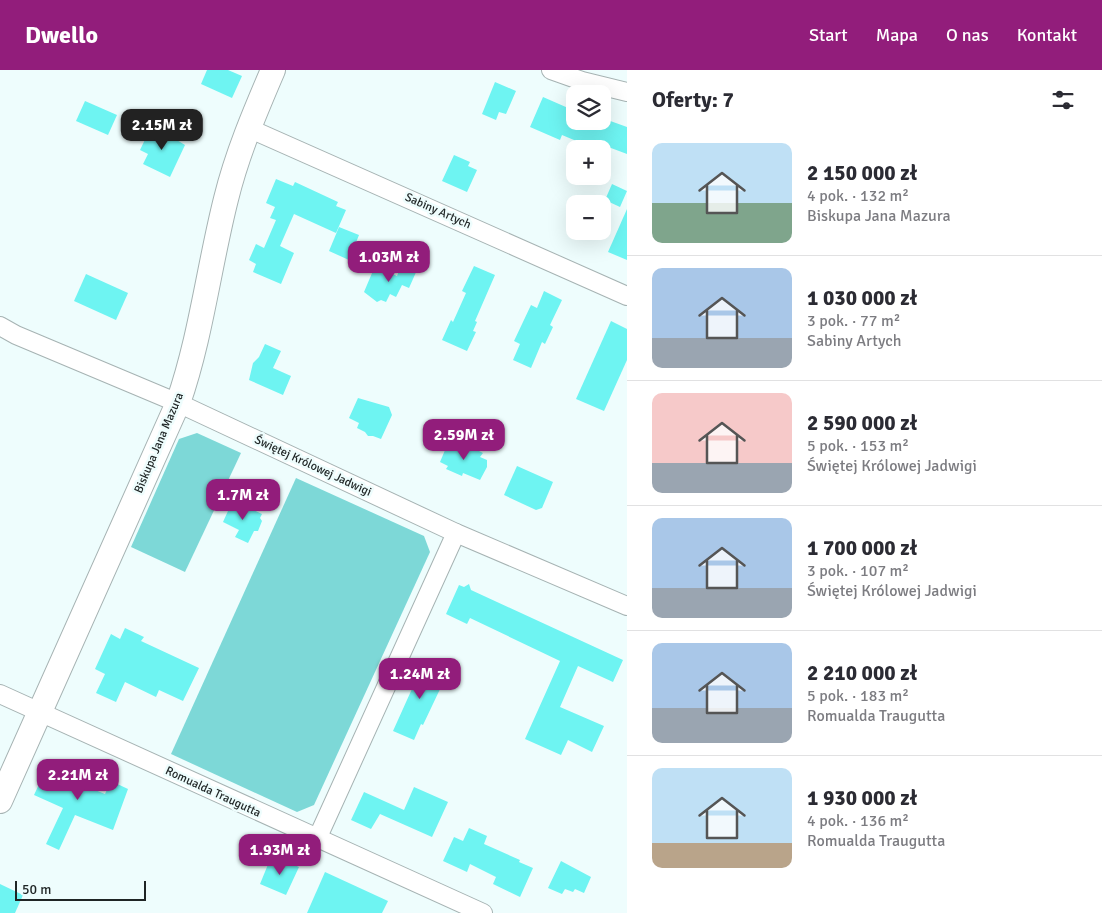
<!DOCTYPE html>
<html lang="pl">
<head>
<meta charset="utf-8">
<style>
	body { margin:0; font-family:Signika,sans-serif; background:#f7f7f7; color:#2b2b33; height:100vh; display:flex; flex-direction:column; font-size:19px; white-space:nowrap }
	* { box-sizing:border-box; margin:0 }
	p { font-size:16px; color:#7c7c81 }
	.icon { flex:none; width:28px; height:28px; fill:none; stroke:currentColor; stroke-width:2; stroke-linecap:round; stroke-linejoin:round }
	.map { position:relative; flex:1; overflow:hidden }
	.details { display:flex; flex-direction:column; background:#fff; width:475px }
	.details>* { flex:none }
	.controls { position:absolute; left:566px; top:15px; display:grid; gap:10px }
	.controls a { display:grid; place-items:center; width:45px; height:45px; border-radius:10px; background:#fff; box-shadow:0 5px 20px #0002; font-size:25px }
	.scale { position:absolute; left:15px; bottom:12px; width:131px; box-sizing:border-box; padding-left:5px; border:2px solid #1f2525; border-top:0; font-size:14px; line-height:18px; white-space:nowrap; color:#1f2525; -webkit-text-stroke:4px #eefdfd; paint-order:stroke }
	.price { position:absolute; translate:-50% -42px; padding:0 11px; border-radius:10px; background:#921d7b; color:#fff; font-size:16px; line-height:32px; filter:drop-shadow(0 1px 2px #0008) }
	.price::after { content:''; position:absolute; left:50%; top:30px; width:15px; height:11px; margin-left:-8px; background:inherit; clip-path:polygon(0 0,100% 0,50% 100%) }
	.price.current { background:#222; color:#fff }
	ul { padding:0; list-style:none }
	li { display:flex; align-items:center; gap:15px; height:125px; padding:0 25px }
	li+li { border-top:1px solid #e1e1e2 }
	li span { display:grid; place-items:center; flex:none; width:140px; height:100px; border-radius:10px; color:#555 }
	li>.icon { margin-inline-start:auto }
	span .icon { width:60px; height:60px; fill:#fffc; stroke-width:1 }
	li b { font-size:21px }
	h2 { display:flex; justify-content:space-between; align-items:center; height:60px; padding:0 25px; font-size:21px }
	header { display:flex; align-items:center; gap:30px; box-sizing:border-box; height:70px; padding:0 25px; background:#921d7b; color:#fff }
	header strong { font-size:24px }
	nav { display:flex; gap:28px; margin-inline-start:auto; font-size:18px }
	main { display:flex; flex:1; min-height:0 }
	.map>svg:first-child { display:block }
</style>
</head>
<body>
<header>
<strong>Dwello</strong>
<nav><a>Start</a><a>Mapa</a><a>O nas</a><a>Kontakt</a></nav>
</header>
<main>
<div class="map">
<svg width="627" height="843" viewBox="0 0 627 843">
	<rect width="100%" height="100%" fill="#eefdfd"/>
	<g fill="#7dd8d7">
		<polygon points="197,363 241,383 185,502 131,477 179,369"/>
		<polygon points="296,408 424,466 430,482 314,735 297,742 171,684"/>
	</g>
	<g fill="#6ef4f2">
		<polygon points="207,0 228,0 242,6 232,28 201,14"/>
		<polygon points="495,12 516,21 506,44 499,42 496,50 482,44"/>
		<polygon points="543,27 575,41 575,51 602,52 602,48 627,57 627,84 595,72 593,78 562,65 560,70 530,57"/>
		<polygon points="85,31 117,45 108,65 76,51"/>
		<polygon points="152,55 185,75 170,107 143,94 148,84 140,80"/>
		<polygon points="454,85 470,92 468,96 477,100 467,122 442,111"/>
		<polygon points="276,109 293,116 295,112 338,132 336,136 346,140 336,163 294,144 280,176 294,183 281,214 253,202 256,194 249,190 256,174 264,178 276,150 270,148 275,137 266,133"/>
		<polygon points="612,114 627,121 620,137 605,130"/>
		<polygon points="627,139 627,190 608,182"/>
		<polygon points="339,157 359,165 349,190 329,181"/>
		<polygon points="402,193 417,200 409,218 402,215 396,227 390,224 386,232 381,230 377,232 364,222 375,196 397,206"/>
		<polygon points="474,196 495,205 475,251 477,252 473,261 476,262 467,281 442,270 451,250 453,252 466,223 462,221"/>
		<polygon points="86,204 128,223 116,250 74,231"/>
		<polygon points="544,221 562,230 550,255 553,257 545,274 542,272 531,298 513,290 520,274 514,271 531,235 537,238"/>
		<polygon points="611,251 627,259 627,290 604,341 576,329"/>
		<polygon points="265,274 281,281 273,298 291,306 283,325 249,310 253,293 259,287"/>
		<polygon points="358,328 389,337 392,345 381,369 373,366 368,366 365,362 357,358 359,353 349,348"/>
		<polygon points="448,373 457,377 458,373 469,378 469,376 483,383 480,387 487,390 487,397 480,410 463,403 462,406 446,399 448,396 440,392"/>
		<polygon points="517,396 553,412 542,438 536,440 504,425"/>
		<polygon points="233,430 262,444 260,448 262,451 258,461 254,461 248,473 235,467 239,460 223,452"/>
		<polygon points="469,514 471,520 623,590 613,612 578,596 560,637 604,656 592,682 568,670 561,685 525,669 560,591 470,548 467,554 446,544 459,515 464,517"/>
		<polygon points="125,558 144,567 141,571 199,598 183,631 159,620 156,627 125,612 116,632 96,623 105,604 95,599 111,564 120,569"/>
		<polygon points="425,590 446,600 438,616 441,617 423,655 421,654 414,670 393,661"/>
		<polygon points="71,693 87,700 80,714 105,724 111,711 128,719 113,760 75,745 59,780 46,774 63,738 34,725 48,695 50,694 67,701"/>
		<polygon points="414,717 448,732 432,767 380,744 371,759 351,750 364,722 404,740"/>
		<polygon points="469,758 487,766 484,774 520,790 519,792 533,798 520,827 493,814 496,807 470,794 467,802 443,791 454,767 463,771"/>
		<polygon points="278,788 299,797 286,825 260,814 269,792 275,795"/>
		<polygon points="561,791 591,807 584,823 575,819 573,822 565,819 562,824 548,818"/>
		<polygon points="325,802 388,831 382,843 307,843"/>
		<polygon points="0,814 23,825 15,843 0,843"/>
	</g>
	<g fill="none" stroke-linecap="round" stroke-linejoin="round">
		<defs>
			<g id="street">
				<polyline points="551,0 582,11 627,22"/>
				<polyline points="248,58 627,226"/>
				<polyline points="0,256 16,265 178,333 456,463 627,536"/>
				<polyline points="0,624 483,843"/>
				<polyline points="317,769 456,463"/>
			</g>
			<path id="secondary" d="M0,731l178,-398c23,-66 31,-137 48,-204 11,-45 29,-87 47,-129"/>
		</defs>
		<use href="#street" stroke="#a6b3b3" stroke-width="20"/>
		<use href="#secondary" stroke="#a6b3b3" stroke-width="26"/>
		<use href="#street" stroke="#fff" stroke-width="18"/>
		<use href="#secondary" stroke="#fff" stroke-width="24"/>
	</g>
	<g text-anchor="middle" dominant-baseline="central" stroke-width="5" stroke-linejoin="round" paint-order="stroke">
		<g font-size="12" fill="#1f2525" stroke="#eefdfd">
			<text transform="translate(438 141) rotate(24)">Sabiny Artych</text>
			<text transform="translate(159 373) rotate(-67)">Biskupa Jana Mazura</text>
			<text transform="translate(313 396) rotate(25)">Świętej Królowej Jadwigi</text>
			<text transform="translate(213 722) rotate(25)">Romualda Traugutta</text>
		</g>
	</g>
</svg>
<div class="controls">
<a><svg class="icon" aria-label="layers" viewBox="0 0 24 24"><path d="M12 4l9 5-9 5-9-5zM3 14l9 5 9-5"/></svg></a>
<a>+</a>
<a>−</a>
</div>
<div class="scale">50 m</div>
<b class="price current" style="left:162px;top:81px">2.15M zł</b>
<b class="price" style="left:389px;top:213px">1.03M zł</b>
<b class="price" style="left:464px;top:391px">2.59M zł</b>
<b class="price" style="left:243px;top:451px">1.7M zł</b>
<b class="price" style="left:420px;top:630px">1.24M zł</b>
<b class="price" style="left:78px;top:731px">2.21M zł</b>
<b class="price" style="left:280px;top:806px">1.93M zł</b>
</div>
<section class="details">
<h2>Oferty: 7<svg class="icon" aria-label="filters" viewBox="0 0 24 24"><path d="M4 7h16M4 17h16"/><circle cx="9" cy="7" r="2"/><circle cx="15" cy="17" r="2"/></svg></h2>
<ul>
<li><span style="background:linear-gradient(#bfe0f5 60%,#7fa58c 0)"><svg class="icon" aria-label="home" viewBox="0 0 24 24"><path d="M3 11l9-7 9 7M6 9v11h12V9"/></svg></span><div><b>2 150 000 zł</b><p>4 pok. · 132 m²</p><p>Biskupa Jana Mazura</p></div></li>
<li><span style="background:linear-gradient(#a9c7e8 70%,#9aa5b1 0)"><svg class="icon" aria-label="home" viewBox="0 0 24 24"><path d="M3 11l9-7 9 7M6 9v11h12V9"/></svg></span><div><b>1 030 000 zł</b><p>3 pok. · 77 m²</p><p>Sabiny Artych</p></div></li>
<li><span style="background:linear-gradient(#f6c9c9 70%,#9aa5b1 0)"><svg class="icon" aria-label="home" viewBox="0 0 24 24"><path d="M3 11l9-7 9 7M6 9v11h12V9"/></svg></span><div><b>2 590 000 zł</b><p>5 pok. · 153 m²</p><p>Świętej Królowej Jadwigi</p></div></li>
<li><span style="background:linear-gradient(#a9c7e8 70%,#9aa5b1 0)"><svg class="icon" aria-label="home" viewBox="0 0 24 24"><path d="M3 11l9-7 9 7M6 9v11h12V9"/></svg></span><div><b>1 700 000 zł</b><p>3 pok. · 107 m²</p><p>Świętej Królowej Jadwigi</p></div></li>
<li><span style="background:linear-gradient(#a9c7e8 65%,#9aa5b1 0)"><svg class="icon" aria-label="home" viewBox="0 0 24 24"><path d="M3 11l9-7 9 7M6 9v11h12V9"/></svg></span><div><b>2 210 000 zł</b><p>5 pok. · 183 m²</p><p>Romualda Traugutta</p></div></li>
<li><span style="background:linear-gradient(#bfe0f5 75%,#b9a48a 0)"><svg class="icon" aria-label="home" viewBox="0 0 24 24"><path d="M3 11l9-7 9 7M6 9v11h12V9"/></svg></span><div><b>1 930 000 zł</b><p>4 pok. · 136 m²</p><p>Romualda Traugutta</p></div></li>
</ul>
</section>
</main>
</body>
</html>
